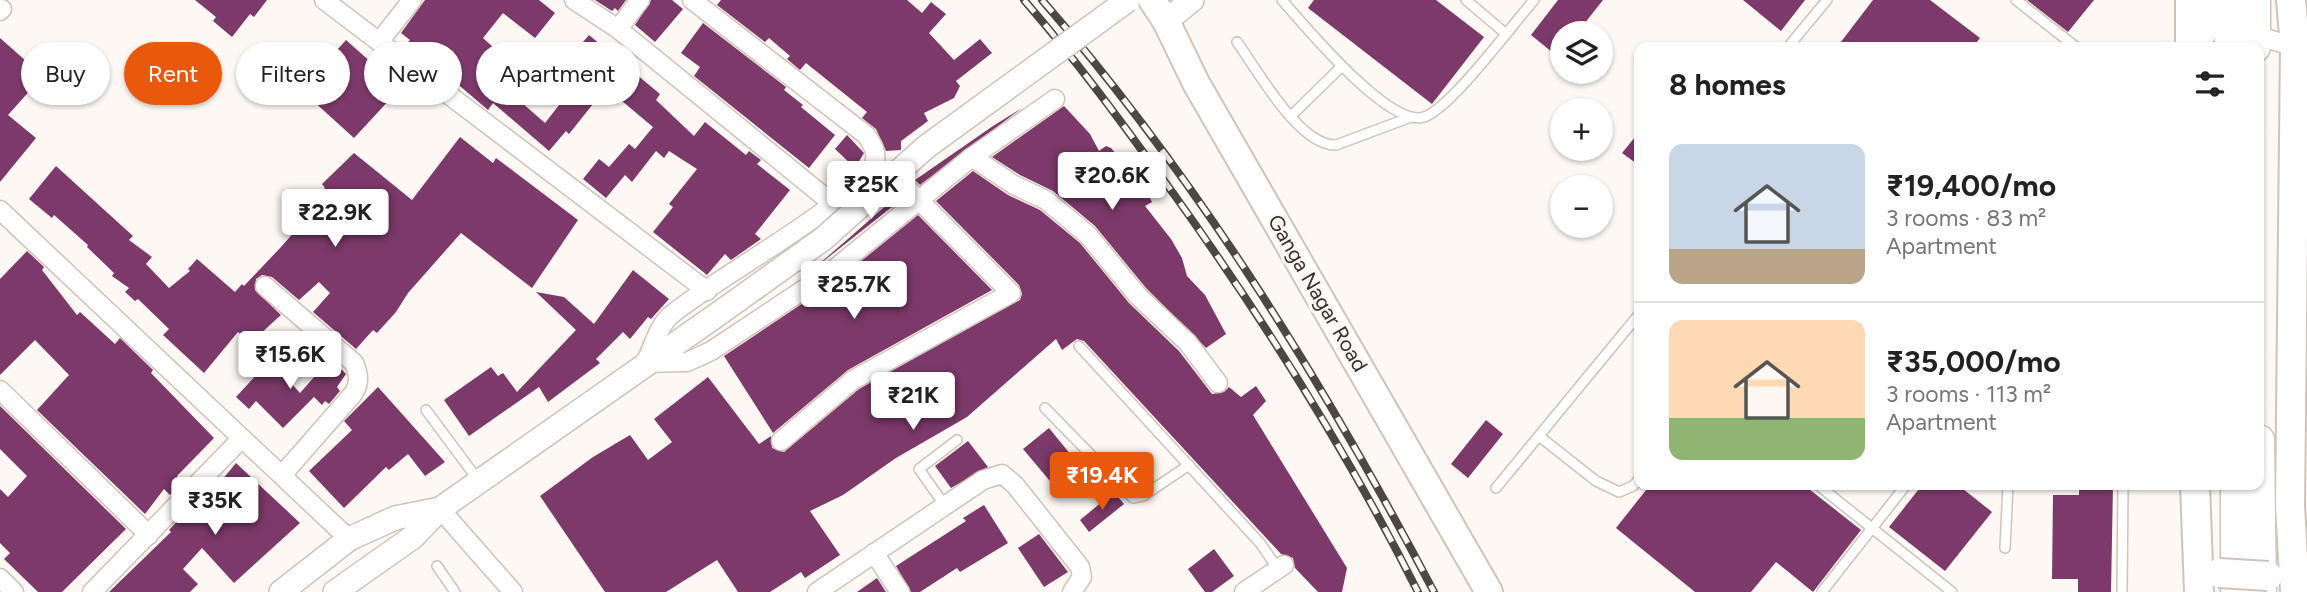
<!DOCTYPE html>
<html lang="en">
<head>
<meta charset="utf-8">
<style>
	body { margin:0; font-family:Figtree,sans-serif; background:#f6f6f6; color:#222; height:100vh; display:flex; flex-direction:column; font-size:26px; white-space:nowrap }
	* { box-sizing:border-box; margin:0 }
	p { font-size:23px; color:#767676 }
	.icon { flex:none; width:38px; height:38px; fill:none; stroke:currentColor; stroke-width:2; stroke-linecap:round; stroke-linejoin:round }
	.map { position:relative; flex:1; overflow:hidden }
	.details { position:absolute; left:1634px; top:42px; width:630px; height:448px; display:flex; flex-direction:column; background:#fff; border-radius:14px; box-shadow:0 2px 5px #0004 }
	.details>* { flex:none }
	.banner { position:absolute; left:21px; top:42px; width:665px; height:63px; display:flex; gap:14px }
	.tools { position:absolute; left:1550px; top:21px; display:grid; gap:14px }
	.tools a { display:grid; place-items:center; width:63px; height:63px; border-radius:50%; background:#fff; box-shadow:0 2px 5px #0004; font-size:35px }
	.price { position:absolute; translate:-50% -60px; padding:0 16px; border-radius:7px; background:#fff; color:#222; font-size:23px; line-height:46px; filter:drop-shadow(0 2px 4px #0008) }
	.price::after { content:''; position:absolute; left:50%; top:42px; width:21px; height:16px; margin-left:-10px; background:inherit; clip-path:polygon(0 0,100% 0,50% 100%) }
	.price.on { background:#ea580c; color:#fff }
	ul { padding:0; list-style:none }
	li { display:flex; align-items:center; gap:21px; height:175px; padding:0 35px }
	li+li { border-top:2px solid #e0e0e0 }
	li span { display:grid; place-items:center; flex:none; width:196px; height:140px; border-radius:14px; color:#555 }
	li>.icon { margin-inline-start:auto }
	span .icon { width:84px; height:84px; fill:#fffc; stroke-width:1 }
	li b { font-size:30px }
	h2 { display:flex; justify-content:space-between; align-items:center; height:84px; padding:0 35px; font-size:30px }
	.chip { padding:0 24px; border-radius:32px; background:#fff; box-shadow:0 2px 5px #0004; font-size:24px; line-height:63px }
	.chip.on { background:#ea580c; color:#fff }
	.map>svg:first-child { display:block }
</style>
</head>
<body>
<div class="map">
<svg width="2307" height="592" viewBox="0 0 2307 592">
	<rect width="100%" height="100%" fill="#fdf8f3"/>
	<g fill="#7c396a">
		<polygon points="195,0 267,0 254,17 250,14 232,37 213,21 216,17"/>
		<polygon points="425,0 539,0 555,13 535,38 503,13 483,38 517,69 511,77 529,91 521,102 545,123 581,77 565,63 589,35 660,94 656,100 694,136 705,122 746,155 749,151 761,160 757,164 790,190 755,234 761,239 731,260 725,254 707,275 653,232 673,207 669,204 697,169 669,151 664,158 656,151 632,182 625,175 606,198 583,179 599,159 609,167 629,144 635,149 653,127 610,91 605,97 601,94 569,134 566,131 549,151 493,103 488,110 420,52 417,56 404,47 410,40 401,33"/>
		<polygon points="595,0 626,0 618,11 615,8 612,11"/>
		<polygon points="651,0 672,0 683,9 655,42 635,25"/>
		<polygon points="721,0 907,0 922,13 931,2 946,14 929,33 954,60 980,39 992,53 956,81 960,86 954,98 924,113 928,121 901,141 901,150 886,151 876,129 862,118 867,112 806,63 800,70 787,59 790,56 769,38 765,42 717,5"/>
		<polygon points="1314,0 1436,0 1484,37 1432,104 1308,8"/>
		<polygon points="1558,0 1603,0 1577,33 1563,33 1563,61 1531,35"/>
		<polygon points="1743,0 1805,0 1781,31"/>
		<polygon points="1873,0 1930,0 1980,38 1973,47 1837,47"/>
		<polygon points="2027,0 2094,0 2068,32"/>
		<polygon points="703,23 786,87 784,90 803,105 801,107 835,135 809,168 694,76 700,67 681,53"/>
		<polygon points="0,38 43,76 8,115 36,138 0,182"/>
		<polygon points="346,40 382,72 388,65 406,82 354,138 301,90"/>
		<polygon points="68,65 89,81 70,104 49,88"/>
		<polygon points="1064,106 1090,134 1099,151 1106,146 1111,148 1145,188 1152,202 1145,206 1171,239 1182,258 1187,276 1205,295 1226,334 1206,348 1146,288 1095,226 1053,191 1020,175 992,157"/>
		<polygon points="1022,108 920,185 915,180 993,126"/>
		<polygon points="1640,131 1640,166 1622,153"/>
		<polygon points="847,135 864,153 855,168 835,149"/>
		<polygon points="460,137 493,163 496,158 578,220 532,288 461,233 408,293 396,312 377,333 373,330 356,349 313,312 330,293 319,282 299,300 272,277 262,275 256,279 255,290 281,315 250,343 238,332 204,373 163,335 169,329 138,299 135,301 125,292 129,288 112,276 114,273 87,247 88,245 54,215 52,218 29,199 56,166 133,236 129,240 152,257 146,264 169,288 190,271 188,269 197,259 235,292 242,284 244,286 281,247 297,229 291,224 325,188 322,184 354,153 412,200"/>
		<polygon points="973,171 1008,195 1040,210 1080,243 1129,303 1179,351 1212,394 1224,392 1229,387 1241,397 1256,386 1266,401 1253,415 1347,568 1342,592 1318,592 1295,568 1293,558 1281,554 1084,341 1077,339 1062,350 1056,339 967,417 896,458 843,495 810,511 840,555 805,578 801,572 770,592 738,592 717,560 666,592 605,592 540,496 593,457 630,435 648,460 672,442 654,419 708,377 759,444 771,436 772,448 784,452 859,389 1020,300 1022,294 1019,285 936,201"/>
		<polygon points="898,195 902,199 811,271 849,238"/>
		<polygon points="918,215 992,290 848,370 773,433 724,356 839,279"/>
		<polygon points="27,251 44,267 42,270 77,315 80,312 115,344 120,338 153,370 151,373 214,438 177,476 183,483 170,495 164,489 145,514 37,410 69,375 35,340 0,375 0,279"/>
		<polygon points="633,270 669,299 651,319 648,317 630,339 623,332 596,359 600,363 548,402 539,387 469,436 444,400 491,367 498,376 503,373 517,392 576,330 536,292 564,297 594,324"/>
		<polygon points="331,358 346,374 337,387 340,391 329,404 325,401 322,405 314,397 283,428 256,401 249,409 236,397 270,360 300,393"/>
		<polygon points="378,387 445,462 425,476 408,454 389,470 386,467 344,508 309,471 352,430 344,421"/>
		<polygon points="0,406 126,529 62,592 38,592 4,559 10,553 0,543 0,489 8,497 27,476 0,449"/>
		<polygon points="1486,420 1503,434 1468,478 1451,464"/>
		<polygon points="1049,428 1080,466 1055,487 1023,449"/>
		<polygon points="968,441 988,467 951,488 935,466"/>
		<polygon points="236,463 300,523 234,583 202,548 183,569 198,584 190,592 109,592 171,532 169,530 199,498 204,502"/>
		<polygon points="1650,485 1804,485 1861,530 1813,592 1776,562 1751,592 1695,592 1616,528"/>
		<polygon points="1922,485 1958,485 1992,512 1945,571 1889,527"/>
		<polygon points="2079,485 2113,485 2111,592 2078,592 2078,579 2052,579 2053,495 2079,495"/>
		<polygon points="1114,492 1124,504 1089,532 1080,520"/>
		<polygon points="984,505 1008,543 960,572 957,568 920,592 911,592 896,566 966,521 963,518"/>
		<polygon points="1039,534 1068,572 1044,587 1018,548"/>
		<polygon points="1214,549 1234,576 1212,592 1205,592 1188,569"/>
		<polygon points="877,578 886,592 857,592"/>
	</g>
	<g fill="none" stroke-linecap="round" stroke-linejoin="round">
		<defs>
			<g id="service">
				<path d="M1282,0c22,25 107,128 142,117 26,-8 89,-93 110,-117"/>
				<polyline points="1466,0 1505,33"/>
				<polyline points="2016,0 2076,47"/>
				<path d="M1237,42c21,29 62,104 99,103l75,-28"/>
				<polyline points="1788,47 1827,0"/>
				<polyline points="1291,116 1342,66"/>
				<polyline points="1079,346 1260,543 1278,569"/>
				<polyline points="1045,408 1133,498 1143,496 1189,465"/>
				<polyline points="426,410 478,480"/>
				<polyline points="1539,436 1596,481 1619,492 1633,486 1640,478"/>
				<polyline points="1818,485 1952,592"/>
				<polyline points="1496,488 1640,313"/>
				<polyline points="945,506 919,469 957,440"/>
				<polyline points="2005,548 2008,485"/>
				<polyline points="437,566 455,592"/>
				<polyline points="1822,592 1906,485"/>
				<polyline points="2122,592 2123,485"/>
			</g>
			<g id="minor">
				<polyline points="324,0 707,291"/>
				<polyline points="574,0 618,29 832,203"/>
				<path d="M692,0l174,135c5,8 11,15 9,25 -6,35 -173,126 -205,156 -12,10 -18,34 -25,47l42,-1 24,-11 122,-81 139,-113 83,-58"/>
				<polyline points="0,11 2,9"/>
				<polyline points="618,29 640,0"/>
				<polyline points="2255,35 2302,49"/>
				<polyline points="379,42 412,0"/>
				<polyline points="972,157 1014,185 1046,200 1088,235 1138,296 1188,343 1218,383"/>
				<polyline points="0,210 349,539"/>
				<path d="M265,286l89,77c5,12 6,20 -1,31l-70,80"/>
				<polyline points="0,390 149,535"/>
				<polyline points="781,441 853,380 1011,293 894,175"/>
				<polyline points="440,509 513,592"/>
				<polyline points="874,553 900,592"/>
				<polyline points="0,578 14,592"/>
				<polyline points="92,592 242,438"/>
				<polyline points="817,592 983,480 1002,474 1015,485 1080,567 1082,577 1072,592"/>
				<polyline points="1244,592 1284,565"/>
			</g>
			<g id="tertiary">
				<polyline points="1166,21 1192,0"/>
				<polyline points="281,592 349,539 395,518 440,509"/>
				<polyline points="335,592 413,537 440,509 721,312"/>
			</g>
			<polyline id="secondary" points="1152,0 1166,21 1196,83 1489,592"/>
			<g id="primary">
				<polyline points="2190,0 2190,47"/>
				<polyline points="2291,0 2295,46 2290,506 2295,592"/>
				<polyline points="2195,485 2199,592"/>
			</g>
			<g id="trunk">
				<polyline points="2229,0 2230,47"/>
				<polyline points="2255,0 2255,47"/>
				<polyline points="2192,47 2220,0"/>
				<polyline points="2259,440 2261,592"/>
				<polyline points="2236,485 2236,592"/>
			</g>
		</defs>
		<use href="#service" stroke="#d0c3b8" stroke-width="12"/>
		<use href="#minor" stroke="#d0c3b8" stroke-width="21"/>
		<use href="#tertiary" stroke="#d0c3b8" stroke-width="26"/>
		<use href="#secondary" stroke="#d0c3b8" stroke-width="30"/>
		<use href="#primary" stroke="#d0c3b8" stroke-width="32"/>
		<use href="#trunk" stroke="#d0c3b8" stroke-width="33"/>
		<use href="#service" stroke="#fff" stroke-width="9"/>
		<use href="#minor" stroke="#fff" stroke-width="18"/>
		<use href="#tertiary" stroke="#fff" stroke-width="23"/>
		<use href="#secondary" stroke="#fff" stroke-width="26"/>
		<use href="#primary" stroke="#fff" stroke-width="28"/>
		<use href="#trunk" stroke="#fff" stroke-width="30"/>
		<defs>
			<g id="rail">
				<path d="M1024,0c54,62 101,127 149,193 91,127 175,260 245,399"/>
				<path d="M1042,0c156,179 282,383 392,592"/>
			</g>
		</defs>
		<use href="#rail" stroke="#4c4742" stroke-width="8"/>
		<use href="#rail" stroke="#fdf8f3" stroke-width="5" stroke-dasharray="16" stroke-linecap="butt"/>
		<defs>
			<polyline id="tertiary-bridge" points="721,312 823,239 926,147 1128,0"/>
			<polyline id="primary-bridge" points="2219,573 2268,576"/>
		</defs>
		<use href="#tertiary-bridge" stroke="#d0c3b8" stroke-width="26" stroke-linecap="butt"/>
		<use href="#primary-bridge" stroke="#d0c3b8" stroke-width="32" stroke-linecap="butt"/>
		<use href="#tertiary-bridge" stroke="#fff" stroke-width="23"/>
		<use href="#primary-bridge" stroke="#fff" stroke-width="28"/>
	</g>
	<g text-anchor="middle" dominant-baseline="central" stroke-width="7" stroke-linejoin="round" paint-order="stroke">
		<g font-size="21" fill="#36312d" stroke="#fdf8f3">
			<text transform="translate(1318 293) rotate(60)">Ganga Nagar Road</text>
		</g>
	</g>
</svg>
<div class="tools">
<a><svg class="icon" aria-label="layers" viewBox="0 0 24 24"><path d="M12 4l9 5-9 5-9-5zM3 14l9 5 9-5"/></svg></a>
<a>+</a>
<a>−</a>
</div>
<b class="price" style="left:1112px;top:212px">₹20.6K</b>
<b class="price" style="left:871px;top:221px">₹25K</b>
<b class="price" style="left:335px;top:249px">₹22.9K</b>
<b class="price" style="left:854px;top:321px">₹25.7K</b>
<b class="price" style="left:290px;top:391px">₹15.6K</b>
<b class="price" style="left:913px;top:432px">₹21K</b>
<b class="price on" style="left:1102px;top:512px">₹19.4K</b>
<b class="price" style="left:215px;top:537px">₹35K</b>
<div class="banner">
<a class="chip">Buy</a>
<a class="chip on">Rent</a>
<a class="chip">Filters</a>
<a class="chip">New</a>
<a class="chip">Apartment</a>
</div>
<section class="details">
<h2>8 homes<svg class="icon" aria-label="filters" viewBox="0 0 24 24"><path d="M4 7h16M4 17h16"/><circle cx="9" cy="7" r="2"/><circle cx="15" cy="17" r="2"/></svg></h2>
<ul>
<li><span style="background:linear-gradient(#c9d6e8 75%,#b9a48a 0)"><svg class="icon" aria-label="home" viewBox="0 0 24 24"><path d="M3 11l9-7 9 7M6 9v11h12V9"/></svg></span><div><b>₹19,400/mo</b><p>3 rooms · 83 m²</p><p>Apartment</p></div></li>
<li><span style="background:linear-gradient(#ffd9b3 70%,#8fb573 0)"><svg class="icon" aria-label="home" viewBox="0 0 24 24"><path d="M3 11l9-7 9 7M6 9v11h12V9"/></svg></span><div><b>₹35,000/mo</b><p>3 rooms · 113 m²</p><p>Apartment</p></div></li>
</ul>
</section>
</div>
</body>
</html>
